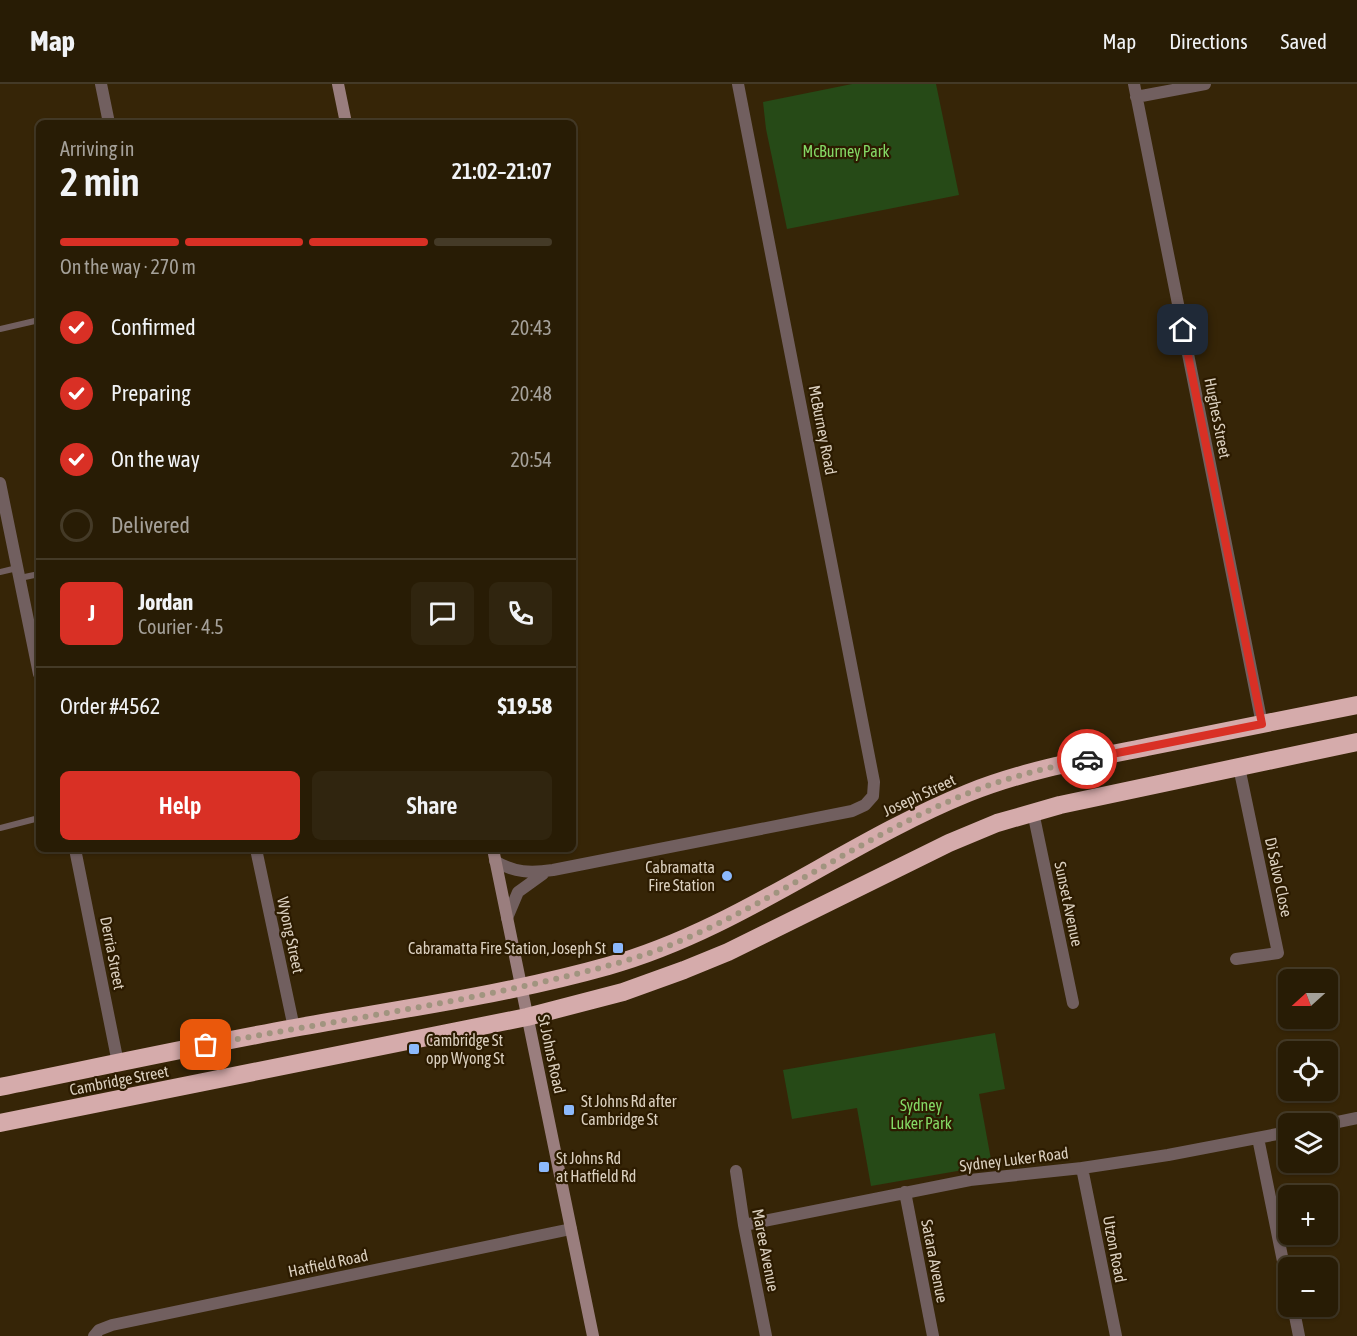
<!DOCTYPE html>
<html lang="en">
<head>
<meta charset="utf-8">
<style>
	:root { --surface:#281c05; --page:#30250f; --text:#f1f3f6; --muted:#a5a19a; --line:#443a27; --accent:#d93025 }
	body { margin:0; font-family:"Asap Condensed",sans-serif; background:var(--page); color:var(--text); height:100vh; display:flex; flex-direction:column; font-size:22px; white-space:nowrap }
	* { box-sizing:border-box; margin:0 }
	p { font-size:20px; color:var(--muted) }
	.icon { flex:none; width:33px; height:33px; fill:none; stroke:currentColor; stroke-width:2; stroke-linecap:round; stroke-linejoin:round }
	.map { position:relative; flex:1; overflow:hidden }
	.drawer { position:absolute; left:36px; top:36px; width:540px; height:732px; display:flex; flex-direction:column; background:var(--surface); border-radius:9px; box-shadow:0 2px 4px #0004,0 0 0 2px var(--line) }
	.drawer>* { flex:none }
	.needle { width:39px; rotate:249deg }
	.tools { position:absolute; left:1278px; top:885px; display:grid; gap:12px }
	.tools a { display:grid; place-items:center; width:60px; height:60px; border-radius:9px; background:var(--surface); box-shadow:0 2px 4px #0004,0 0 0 2px var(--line); font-size:30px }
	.pin { position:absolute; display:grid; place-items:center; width:51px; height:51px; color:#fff; margin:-26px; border-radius:12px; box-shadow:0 3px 9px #0006 }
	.courier { position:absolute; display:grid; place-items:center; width:60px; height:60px; margin:-30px; border:4px solid #d93025; border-radius:50%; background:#fff; color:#222; box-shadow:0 2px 8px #0007 }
	.head em { font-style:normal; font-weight:600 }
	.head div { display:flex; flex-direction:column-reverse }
	.head { display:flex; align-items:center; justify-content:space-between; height:102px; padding:0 24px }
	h1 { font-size:39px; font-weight:600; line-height:45px }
	.bar { display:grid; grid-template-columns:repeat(4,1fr); gap:9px 6px; align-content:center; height:72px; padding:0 24px }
	.bar i { height:8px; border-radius:4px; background:var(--line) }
	.bar .selected { background:var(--accent) }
	.bar p { grid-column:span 4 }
	.line { display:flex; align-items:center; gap:15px; padding:0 24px; border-top:2px solid var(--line) }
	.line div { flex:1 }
	.round { display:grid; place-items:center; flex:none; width:63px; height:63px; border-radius:9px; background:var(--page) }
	ol { padding:0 24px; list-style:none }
	li { display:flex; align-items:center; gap:18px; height:66px }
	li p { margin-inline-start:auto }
	li .icon { padding:6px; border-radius:50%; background:var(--accent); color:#fff; stroke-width:4 }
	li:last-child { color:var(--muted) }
	li i { width:33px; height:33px; border:3px solid var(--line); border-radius:50% }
	.action { display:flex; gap:12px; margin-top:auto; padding:12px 24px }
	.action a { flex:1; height:69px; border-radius:9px; background:var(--accent); color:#fff; font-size:24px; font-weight:600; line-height:69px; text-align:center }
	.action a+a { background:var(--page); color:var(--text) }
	header { display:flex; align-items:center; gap:36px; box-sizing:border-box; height:84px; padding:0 30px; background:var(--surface); border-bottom:2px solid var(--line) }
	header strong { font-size:28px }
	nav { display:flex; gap:33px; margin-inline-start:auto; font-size:21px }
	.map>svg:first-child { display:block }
	.green { fill:#264a17 }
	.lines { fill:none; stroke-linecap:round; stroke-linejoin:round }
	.lane { stroke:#715f5f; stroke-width:6 }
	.street { stroke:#715f5f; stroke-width:12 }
	.secondary { stroke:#9a7e7e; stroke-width:12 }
	.highway { stroke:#d5abab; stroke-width:18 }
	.done { stroke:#a1947f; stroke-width:6; stroke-dasharray:0 10.8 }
	.route { stroke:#d93025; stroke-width:8 }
	.poi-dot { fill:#8cb9fc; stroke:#2c1b00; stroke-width:2 }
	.labels { text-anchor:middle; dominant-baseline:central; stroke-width:4.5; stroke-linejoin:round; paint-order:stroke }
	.park-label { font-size:16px; fill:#84d965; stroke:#2c1b00 }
	.street-label { font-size:16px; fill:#dbd0bf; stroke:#2c1b00 }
	.poi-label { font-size:16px; fill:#dbd0bf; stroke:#2c1b00; text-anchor:start }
</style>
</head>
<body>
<header>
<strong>Map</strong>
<nav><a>Map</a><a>Directions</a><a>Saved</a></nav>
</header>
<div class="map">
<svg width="1357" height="1252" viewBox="0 0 1357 1252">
	<rect width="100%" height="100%" fill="#362507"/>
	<!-- green -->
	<path class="green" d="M852 0H936L959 111 787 145 766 45 763 18Z
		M995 949 1005 1005 979 1010 992 1081 871 1102 857 1024 792 1035 783 986Z"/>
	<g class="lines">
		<!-- lane -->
		<path class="lane" d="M0 245 39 236
			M0 488 17 484
			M20 494 39 490
			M0 744 39 734"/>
		<!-- street -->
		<path class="street" d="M101 0 109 39
			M1134 0 1262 640
			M1136 13 1205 0
			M0 399 39 590
			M1033 728 1073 919
			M75 765 118 979
			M256 765 294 944
			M495 777C514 789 531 789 553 786L852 727 865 721 873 712 874 698 738 0
			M507 834 518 808 543 790
			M1236 875 1278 869 1239 683
			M1328 1040 1357 1034
			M1258 1054 1288 1202
			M1082 1084 1116 1252
			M736 1087 744 1141 766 1252
			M905 1108 933 1252
			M744 1141 970 1096 1082 1084 1168 1071 1288 1048
			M1293 1222 1299 1252
			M94 1252 99 1246 112 1241 571 1145"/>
		<!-- secondary -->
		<path class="secondary" d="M338 0 346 39
			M493 765 593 1252"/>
		<!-- highway -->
		<path class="highway" d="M0 1003C98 983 195 962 294 944 399 925 505 911 608 882 737 846 845 759 968 709 1025 686 1087 675 1147 663 1217 649 1287 635 1357 621
			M0 1039 527 933 623 908 684 886 728 868 949 759 997 739 1060 721 1357 658"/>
	</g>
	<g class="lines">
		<!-- done -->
		<path class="done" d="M206 961C316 940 428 924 538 899 584 888 630 878 673 860 774 818 864 752 966 710 1005 694 1046 684 1087 675"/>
		<!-- route -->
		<path class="route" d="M1087 675 1262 640 1183 246"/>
	</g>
	<!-- markers -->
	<g class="poi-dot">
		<circle cx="727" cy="792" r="6"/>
		<rect x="612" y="858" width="12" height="12" rx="3"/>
		<rect x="408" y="959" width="12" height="12" rx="3"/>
		<rect x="563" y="1020" width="12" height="12" rx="3"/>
		<rect x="538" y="1077" width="12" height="12" rx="3"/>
	</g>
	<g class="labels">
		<!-- park labels -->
		<g class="park-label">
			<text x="846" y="67">McBurney Park</text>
			<text x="921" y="1021">Sydney<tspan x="921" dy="18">Luker Park</tspan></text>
		</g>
		<!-- street labels -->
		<g class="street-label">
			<text transform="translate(1218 334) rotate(79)">Hughes Street</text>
			<text transform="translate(823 346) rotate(79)">McBurney Road</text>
			<text transform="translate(919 711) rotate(-25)">Joseph Street</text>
			<text transform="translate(1279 793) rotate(78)">Di Salvo Close</text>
			<text transform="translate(1069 820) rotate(78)">Sunset Avenue</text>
			<text transform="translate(291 851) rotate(78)">Wyong Street</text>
			<text transform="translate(113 869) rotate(79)">Derria Street</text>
			<text transform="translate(552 970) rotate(78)">St Johns Road</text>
			<text transform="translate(119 996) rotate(-11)">Cambridge Street</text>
			<text transform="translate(1014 1075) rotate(-7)">Sydney Luker Road</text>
			<text transform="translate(1115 1165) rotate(79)">Utzon Road</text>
			<text transform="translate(766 1166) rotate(79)">Maree Avenue</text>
			<text transform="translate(935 1177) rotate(79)">Satara Avenue</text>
			<text transform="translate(328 1179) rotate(-12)">Hatfield Road</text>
		</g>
		<!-- poi labels -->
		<g class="poi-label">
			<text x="715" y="783" text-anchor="end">Cabramatta<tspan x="715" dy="18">Fire Station</tspan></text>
			<text x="606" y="864" text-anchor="end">Cabramatta Fire Station, Joseph St</text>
			<text x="426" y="956">Cambridge St<tspan x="426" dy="18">opp Wyong St</tspan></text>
			<text x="581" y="1017">St Johns Rd after<tspan x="581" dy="18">Cambridge St</tspan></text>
			<text x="556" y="1074">St Johns Rd<tspan x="556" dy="18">at Hatfield Rd</tspan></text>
		</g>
	</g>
</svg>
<div class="tools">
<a><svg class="needle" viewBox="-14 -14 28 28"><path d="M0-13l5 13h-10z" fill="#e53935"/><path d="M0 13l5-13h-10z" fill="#a5a19a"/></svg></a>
<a><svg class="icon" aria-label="locate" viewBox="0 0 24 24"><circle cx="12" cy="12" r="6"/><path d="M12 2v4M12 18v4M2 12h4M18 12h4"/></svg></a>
<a><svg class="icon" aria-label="layers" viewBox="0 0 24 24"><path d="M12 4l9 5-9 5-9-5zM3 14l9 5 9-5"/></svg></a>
<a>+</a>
<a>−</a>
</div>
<div class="pin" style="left:206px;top:961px;background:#ea580c"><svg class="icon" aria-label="bag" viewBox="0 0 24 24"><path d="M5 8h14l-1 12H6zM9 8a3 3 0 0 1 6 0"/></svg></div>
<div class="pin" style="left:1183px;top:246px;background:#1f2937"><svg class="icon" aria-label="home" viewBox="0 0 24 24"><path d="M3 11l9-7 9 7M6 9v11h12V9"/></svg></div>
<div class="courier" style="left:1087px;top:675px"><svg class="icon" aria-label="car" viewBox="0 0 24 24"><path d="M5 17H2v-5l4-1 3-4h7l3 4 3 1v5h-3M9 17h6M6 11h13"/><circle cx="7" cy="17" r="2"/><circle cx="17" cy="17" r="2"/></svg></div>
<section class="drawer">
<div class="head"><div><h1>2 min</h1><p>Arriving in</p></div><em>21:02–21:07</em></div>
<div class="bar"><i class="selected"></i><i class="selected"></i><i class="selected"></i><i></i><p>On the way · 270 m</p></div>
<ol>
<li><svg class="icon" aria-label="check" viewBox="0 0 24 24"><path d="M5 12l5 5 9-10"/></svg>Confirmed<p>20:43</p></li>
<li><svg class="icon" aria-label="check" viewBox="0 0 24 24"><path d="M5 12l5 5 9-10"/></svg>Preparing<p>20:48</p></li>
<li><svg class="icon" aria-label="check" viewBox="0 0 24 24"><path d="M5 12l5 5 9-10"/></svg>On the way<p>20:54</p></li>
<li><i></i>Delivered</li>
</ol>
<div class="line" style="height:108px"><b class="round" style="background:var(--accent);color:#fff">J</b><div><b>Jordan</b><p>Courier · 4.5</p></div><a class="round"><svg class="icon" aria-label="chat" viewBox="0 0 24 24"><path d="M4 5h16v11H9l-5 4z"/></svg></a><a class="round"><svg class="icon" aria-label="phone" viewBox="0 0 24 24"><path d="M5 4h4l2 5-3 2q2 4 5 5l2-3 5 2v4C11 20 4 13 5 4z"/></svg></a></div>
<div class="line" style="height:78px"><div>Order #4562</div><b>$19.58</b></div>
<div class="action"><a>Help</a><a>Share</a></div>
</section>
</div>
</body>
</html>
